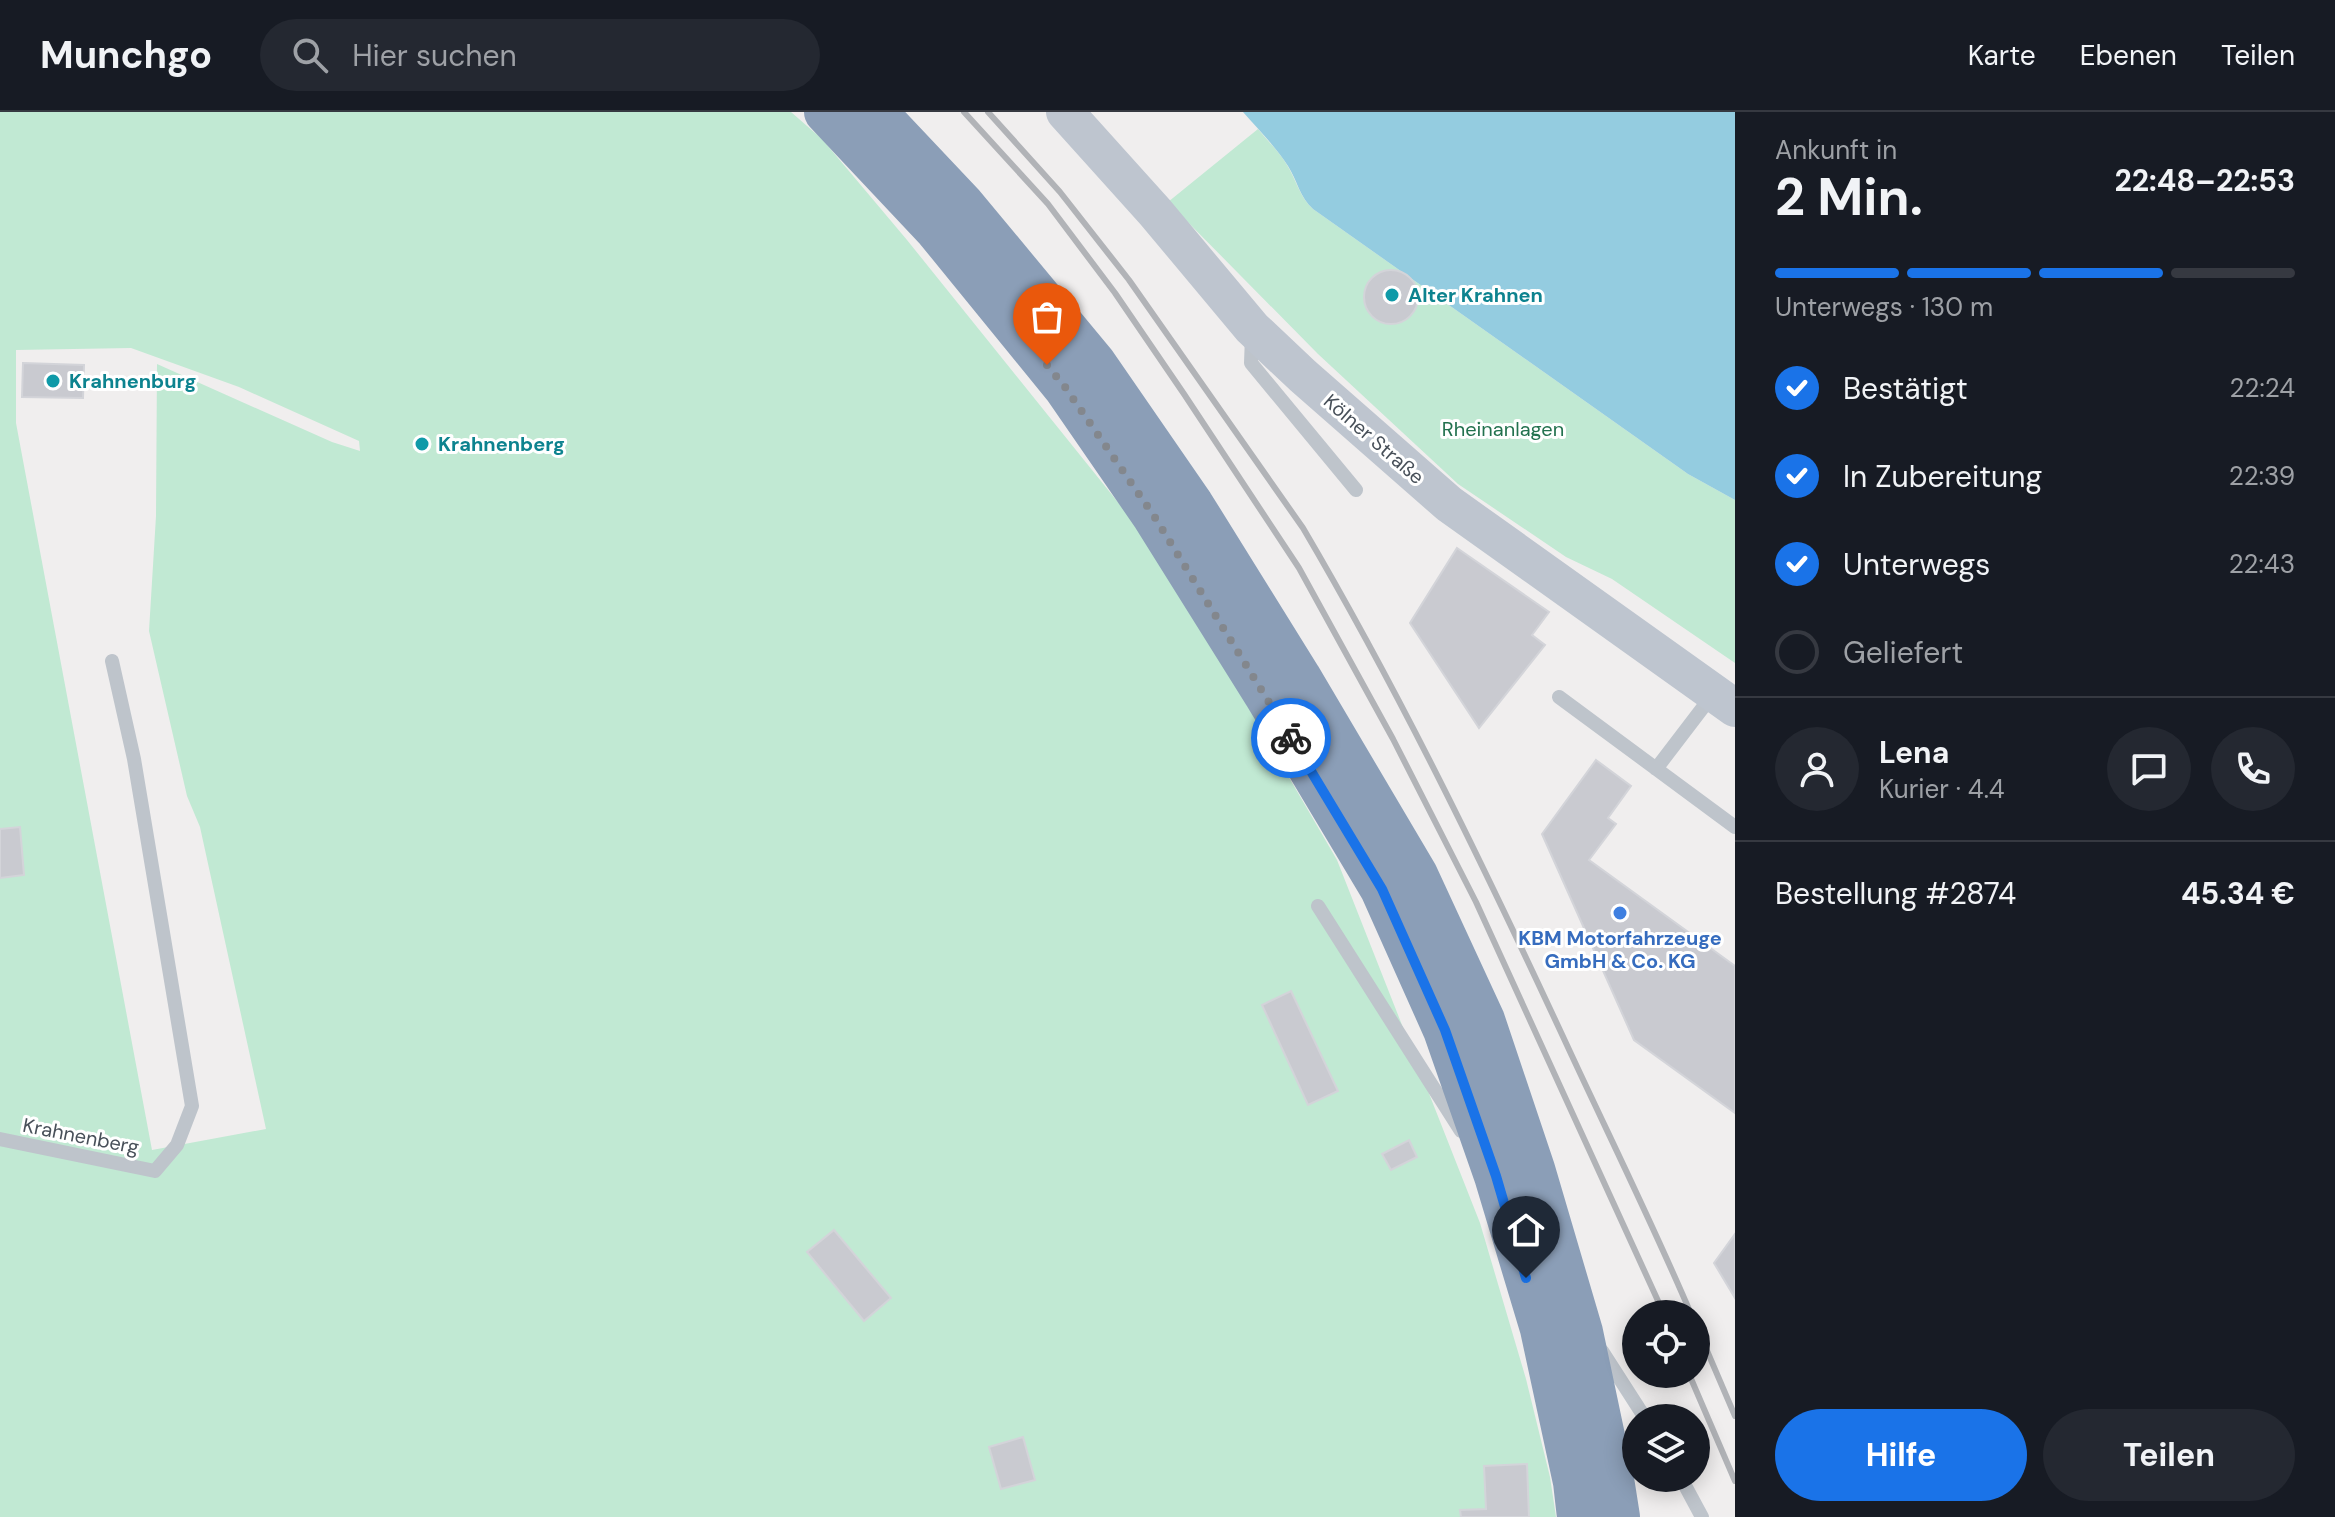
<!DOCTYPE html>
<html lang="de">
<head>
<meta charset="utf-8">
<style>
	:root { --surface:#171b24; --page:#242831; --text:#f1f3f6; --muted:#9ea1a6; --line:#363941; --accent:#1a73e8 }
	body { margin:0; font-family:"DM Sans",sans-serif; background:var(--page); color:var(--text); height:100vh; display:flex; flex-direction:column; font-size:30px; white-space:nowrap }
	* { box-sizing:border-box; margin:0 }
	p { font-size:26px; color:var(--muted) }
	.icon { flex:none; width:44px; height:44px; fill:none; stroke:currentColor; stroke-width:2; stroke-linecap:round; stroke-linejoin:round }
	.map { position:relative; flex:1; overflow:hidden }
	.side { display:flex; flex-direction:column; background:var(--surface); width:600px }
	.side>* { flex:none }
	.tools { position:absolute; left:1622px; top:1188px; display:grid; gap:16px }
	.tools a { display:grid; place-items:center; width:88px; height:88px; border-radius:50%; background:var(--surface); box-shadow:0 4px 20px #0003; font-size:40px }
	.pin { position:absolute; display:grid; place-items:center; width:68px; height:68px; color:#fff; margin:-82px -34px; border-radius:50% 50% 50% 0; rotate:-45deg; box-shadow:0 0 8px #0007 }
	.pin .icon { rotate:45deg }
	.courier { position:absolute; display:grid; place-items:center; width:80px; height:80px; margin:-40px; border:6px solid #1a73e8; border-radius:50%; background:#fff; color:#222; box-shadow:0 2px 10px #0007 }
	.head em { font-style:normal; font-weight:700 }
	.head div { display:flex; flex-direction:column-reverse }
	.head { display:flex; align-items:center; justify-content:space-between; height:136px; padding:0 40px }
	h1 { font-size:52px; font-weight:700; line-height:60px }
	.bar { display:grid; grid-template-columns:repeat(4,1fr); gap:12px 8px; align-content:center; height:96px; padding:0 40px }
	.bar i { height:10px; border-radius:6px; background:var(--line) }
	.bar .selected { background:var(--accent) }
	.bar p { grid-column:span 4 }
	.line { display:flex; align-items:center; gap:20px; padding:0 40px; border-top:2px solid var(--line) }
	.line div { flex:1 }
	.round { display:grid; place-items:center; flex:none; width:84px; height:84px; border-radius:42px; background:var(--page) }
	ol { padding:0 40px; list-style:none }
	li { display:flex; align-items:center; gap:24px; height:88px }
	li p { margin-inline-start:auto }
	li .icon { padding:8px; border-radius:50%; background:var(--accent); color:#fff; stroke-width:4 }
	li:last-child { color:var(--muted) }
	li i { width:44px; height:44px; border:4px solid var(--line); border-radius:50% }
	.primary-button { display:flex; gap:16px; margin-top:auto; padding:16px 40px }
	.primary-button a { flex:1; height:92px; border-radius:48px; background:var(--accent); color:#fff; font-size:32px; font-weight:700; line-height:92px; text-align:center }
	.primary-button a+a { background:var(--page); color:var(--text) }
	header { display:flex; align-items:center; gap:48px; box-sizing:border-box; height:112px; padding:0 40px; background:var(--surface); border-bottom:2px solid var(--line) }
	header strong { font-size:38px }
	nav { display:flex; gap:44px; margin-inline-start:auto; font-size:28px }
	.search { width:560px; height:72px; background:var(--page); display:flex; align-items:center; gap:20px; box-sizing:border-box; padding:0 28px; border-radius:44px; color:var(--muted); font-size:30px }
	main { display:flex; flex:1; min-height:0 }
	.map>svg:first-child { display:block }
	.green { fill:#c1e9d3; fill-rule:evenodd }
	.water { fill:#94cce0 }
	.building { fill:#c9cad0; stroke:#d3d4d9; stroke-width:2 }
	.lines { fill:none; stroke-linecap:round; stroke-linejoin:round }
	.lane { stroke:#bec4cb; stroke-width:14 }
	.secondary { stroke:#bec5cf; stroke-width:38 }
	.highway { stroke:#8b9eb7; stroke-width:44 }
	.rail { stroke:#b1b3b7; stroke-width:6 }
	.done { stroke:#83878d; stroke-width:8; stroke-dasharray:0 14.4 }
	.route { stroke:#1a73e8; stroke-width:10 }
	.culture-dot { fill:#0f9aa8; stroke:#fff; stroke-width:3 }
	.shop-dot { fill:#3f7fe0; stroke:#fff; stroke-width:3 }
	.labels { text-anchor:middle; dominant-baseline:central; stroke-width:6; stroke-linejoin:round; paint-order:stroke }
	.culture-label { font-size:20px; font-weight:bold; fill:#0d838f; stroke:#fff; text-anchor:start }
	.park-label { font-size:20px; fill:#22714e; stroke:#fff }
	.street-label { font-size:20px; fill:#485059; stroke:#fff }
	.shop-label { font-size:20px; font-weight:bold; fill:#366cbe; stroke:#fff }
</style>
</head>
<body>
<header>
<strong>Munchgo</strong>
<div class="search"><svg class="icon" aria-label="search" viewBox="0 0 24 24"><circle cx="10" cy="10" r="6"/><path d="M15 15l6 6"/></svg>Hier suchen</div>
<nav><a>Karte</a><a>Ebenen</a><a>Teilen</a></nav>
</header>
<main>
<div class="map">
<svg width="1735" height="1405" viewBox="0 0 1735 1405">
	<rect width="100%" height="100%" fill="#f0eeee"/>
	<!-- green -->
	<path class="green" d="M0 0H791L822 27 907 128 1158 440 1337 748 1480 1111 1526 1267 1550 1365 1556 1405H0ZM131 236 239 275 359 329 360 339 332 330 157 252 156 404 149 519 187 684 200 715 266 1017 152 1038 16 311V238Z
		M1258 17C1268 29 1279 40 1287 53 1296 67 1300 86 1313 97L1688 362 1735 388V551L1612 467 1566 445 1458 372 1318 242 1168 90Z"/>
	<!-- water -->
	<path class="water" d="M1243 0H1735V388L1688 362 1313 97C1300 86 1297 68 1288 54 1275 34 1258 17 1243 0Z"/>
	<!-- building -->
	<path class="building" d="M1364 185a27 27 0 1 1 54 0a27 27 0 1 1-54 0Z
		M23 251 84 253 83 286 22 285Z
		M1457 436 1549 500 1532 523 1545 533 1479 616 1410 511Z
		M1596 648 1631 674 1608 706 1616 712 1589 748 1735 854V1001L1634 928 1542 722Z
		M20 715 24 763 0 766V717Z
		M1291 879 1338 979 1308 993 1262 893Z
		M1409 1028 1417 1045 1391 1058 1382 1042Z
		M834 1118 891 1186 864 1209 807 1140Z
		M1735 1122V1186L1714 1151Z
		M1023 1325 1035 1368 1001 1377 989 1335Z
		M1527 1352 1529 1405H1461L1460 1398 1486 1397 1484 1354Z"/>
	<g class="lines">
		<!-- lane -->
		<path class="lane" d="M1252 224 1251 251 1356 378
			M1559 585 1735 715
			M1656 657 1714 581
			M1318 794 1461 1019
			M0 1027 155 1059 177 1033 192 994 134 647 112 549
			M1602 1239 1645 1306
			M1681 1366 1702 1405"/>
		<!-- secondary -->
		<path class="secondary" d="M1065 0 1155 100 1252 216 1303 264 1449 392 1735 596"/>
		<!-- highway -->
		<path class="highway" d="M826 0 937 118 1065 275 1154 404 1266 583 1382 777 1445 918 1496 1064 1542 1217 1575 1370 1579 1405
			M875 0 962 92 1094 251 1192 393 1299 565 1416 763 1483 908 1533 1057 1581 1220 1612 1367 1618 1405"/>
		<!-- rail -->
		<path class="rail" d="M964 0 1048 92 1115 181 1184 282 1299 456 1393 627 1476 790 1664 1202
			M988 0 1060 80 1129 168 1303 416C1403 586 1489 765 1572 944 1612 1030 1654 1115 1691 1202
			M1696 1213 1735 1304
			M1689 1262 1735 1369"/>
	</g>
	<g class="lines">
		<!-- done -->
		<path class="done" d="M1047 253 1065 275 1154 404 1291 626"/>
		<!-- route -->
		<path class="route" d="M1291 626 1382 777 1445 918 1496 1064 1526 1166"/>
	</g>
	<!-- markers -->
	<g class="culture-dot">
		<circle cx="1392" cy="183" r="8"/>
		<circle cx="53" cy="269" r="8"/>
		<circle cx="422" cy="332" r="8"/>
	</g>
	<circle class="shop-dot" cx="1620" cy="801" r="8"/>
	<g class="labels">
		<!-- culture labels -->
		<g class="culture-label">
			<text x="1408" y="183">Alter Krahnen</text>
			<text x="69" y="269">Krahnenburg</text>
			<text x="438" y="332">Krahnenberg</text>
		</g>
		<!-- park labels -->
		<g class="park-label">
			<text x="1503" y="317">Rheinanlagen</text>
		</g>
		<!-- street labels -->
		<g class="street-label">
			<text transform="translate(1374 327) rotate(41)">Kölner Straße</text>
			<text transform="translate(81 1024) rotate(11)">Krahnenberg</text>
		</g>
		<!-- shop labels -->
		<g class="shop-label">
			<text x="1620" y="826">KBM Motorfahrzeuge<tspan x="1620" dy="23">GmbH &amp; Co. KG</tspan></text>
		</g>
	</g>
</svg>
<div class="tools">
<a><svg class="icon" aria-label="locate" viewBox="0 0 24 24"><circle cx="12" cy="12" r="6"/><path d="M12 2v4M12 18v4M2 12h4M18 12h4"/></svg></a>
<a><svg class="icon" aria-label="layers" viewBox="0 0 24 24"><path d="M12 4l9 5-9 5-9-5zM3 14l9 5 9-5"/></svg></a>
</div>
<div class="pin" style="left:1047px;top:253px;background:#ea580c"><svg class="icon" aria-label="bag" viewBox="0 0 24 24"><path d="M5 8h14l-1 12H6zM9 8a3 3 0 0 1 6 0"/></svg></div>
<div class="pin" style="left:1526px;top:1166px;background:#1f2937"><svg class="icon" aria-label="home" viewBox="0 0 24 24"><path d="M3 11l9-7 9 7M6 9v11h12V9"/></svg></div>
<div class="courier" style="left:1291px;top:626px"><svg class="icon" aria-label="bike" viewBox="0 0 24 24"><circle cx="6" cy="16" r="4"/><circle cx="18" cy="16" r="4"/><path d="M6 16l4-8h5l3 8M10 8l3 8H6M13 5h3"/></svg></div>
</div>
<section class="side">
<div class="head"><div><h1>2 Min.</h1><p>Ankunft in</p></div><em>22:48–22:53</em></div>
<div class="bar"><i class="selected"></i><i class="selected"></i><i class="selected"></i><i></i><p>Unterwegs · 130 m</p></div>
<ol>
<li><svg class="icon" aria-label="check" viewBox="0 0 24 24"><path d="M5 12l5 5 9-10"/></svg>Bestätigt<p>22:24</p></li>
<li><svg class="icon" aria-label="check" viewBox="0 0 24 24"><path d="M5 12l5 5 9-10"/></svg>In Zubereitung<p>22:39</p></li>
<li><svg class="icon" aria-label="check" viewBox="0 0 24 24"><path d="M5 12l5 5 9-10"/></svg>Unterwegs<p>22:43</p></li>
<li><i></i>Geliefert</li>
</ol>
<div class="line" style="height:144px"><a class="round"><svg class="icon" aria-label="person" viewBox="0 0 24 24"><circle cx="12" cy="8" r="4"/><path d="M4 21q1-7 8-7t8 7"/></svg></a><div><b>Lena</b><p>Kurier · 4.4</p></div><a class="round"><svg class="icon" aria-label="chat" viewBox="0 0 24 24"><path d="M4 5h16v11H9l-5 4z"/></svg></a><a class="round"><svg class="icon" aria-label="phone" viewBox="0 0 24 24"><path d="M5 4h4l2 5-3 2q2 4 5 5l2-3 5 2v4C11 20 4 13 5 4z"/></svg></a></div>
<div class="line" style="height:104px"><div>Bestellung #2874</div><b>45.34 €</b></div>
<div class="primary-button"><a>Hilfe</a><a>Teilen</a></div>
</section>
</main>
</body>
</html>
